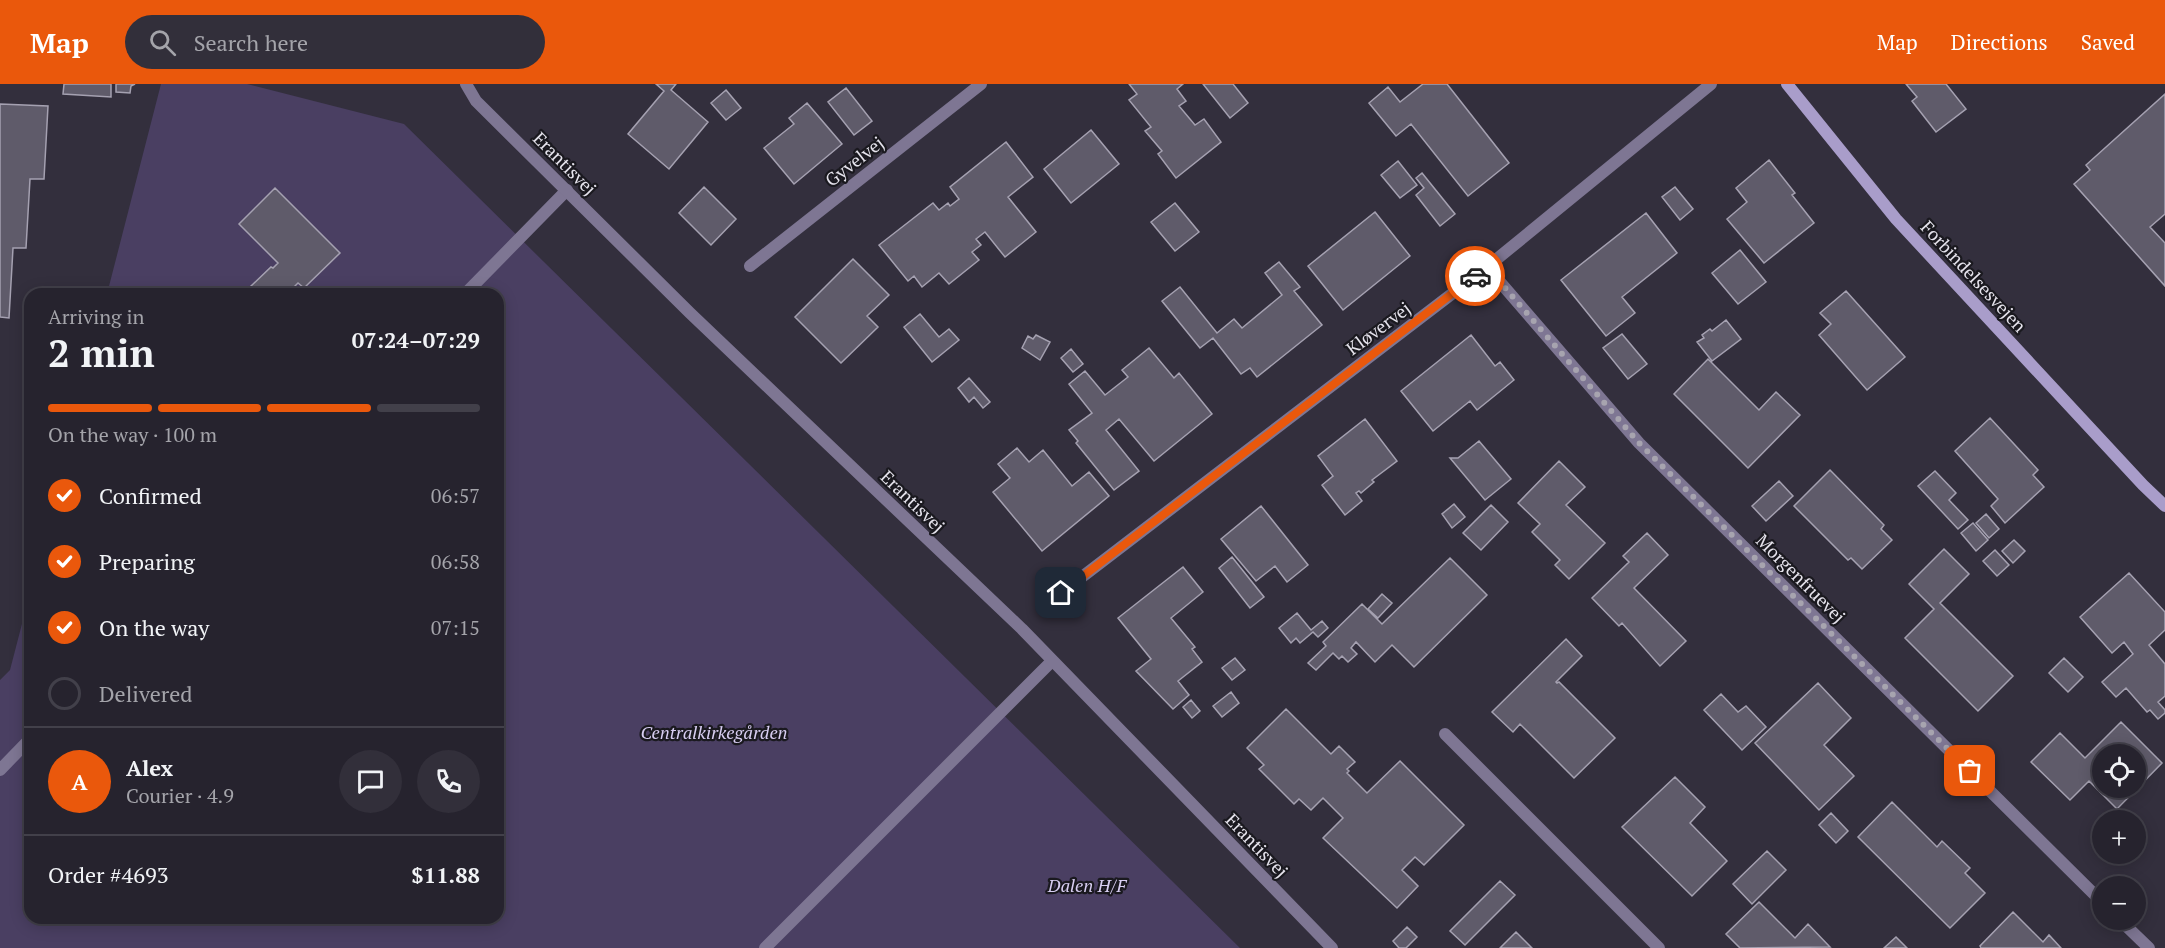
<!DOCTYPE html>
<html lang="en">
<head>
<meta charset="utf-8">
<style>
	:root { --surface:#26232e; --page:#322f3a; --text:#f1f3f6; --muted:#a4a4aa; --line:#42404a; --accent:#ea580c }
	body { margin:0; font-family:"PT Serif",serif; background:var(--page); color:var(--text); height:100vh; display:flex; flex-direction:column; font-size:22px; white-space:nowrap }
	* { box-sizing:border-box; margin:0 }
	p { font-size:20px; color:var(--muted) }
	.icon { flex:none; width:33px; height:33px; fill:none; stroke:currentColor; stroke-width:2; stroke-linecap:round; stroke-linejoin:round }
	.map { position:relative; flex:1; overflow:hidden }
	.details { position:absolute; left:24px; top:204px; width:480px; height:636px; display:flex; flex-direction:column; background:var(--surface); border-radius:18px; box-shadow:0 3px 15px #0003,0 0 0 2px var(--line) }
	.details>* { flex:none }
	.buttons { position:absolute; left:2092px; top:660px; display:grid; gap:12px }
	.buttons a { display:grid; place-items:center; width:54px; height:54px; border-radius:50%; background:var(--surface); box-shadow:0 3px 15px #0003,0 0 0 2px var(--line); font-size:30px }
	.pin { position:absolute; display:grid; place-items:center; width:51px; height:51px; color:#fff; margin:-26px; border-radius:12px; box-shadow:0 3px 9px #0006 }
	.courier { position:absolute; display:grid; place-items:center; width:60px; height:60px; margin:-30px; border:4px solid #ea580c; border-radius:50%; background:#fff; color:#222; box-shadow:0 2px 8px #0007 }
	.overview em { font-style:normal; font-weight:800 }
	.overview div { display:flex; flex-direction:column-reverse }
	.overview { display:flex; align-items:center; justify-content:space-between; height:102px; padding:0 24px }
	h1 { font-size:39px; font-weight:800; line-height:45px }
	.bar { display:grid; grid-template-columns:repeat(4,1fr); gap:9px 6px; align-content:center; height:72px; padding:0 24px }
	.bar i { height:8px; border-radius:4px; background:var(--line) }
	.bar .active { background:var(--accent) }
	.bar p { grid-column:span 4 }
	.line { display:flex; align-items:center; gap:15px; padding:0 24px; border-top:2px solid var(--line) }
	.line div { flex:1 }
	.round { display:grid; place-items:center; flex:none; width:63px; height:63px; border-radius:32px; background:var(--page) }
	ol { padding:0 24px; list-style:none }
	li { display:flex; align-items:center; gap:18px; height:66px }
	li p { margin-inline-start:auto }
	li .icon { padding:6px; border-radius:50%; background:var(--accent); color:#fff; stroke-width:4 }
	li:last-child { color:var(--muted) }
	li i { width:33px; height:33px; border:3px solid var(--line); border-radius:50% }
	header { display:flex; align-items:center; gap:36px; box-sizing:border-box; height:84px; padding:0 30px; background:var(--accent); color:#fff }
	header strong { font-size:28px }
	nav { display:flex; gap:33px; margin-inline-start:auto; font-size:21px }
	.search { width:420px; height:54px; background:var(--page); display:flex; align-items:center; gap:15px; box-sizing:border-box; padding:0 21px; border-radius:33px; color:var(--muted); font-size:22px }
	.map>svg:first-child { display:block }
	.green { fill:#4a3f62 }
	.building { fill:#5f5b6a; stroke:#a5a1b1; stroke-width:1.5; fill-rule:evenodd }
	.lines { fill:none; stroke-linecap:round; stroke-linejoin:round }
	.lane { stroke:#7e7693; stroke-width:12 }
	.street { stroke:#7e7693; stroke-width:12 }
	.secondary { stroke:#a99dca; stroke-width:12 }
	.done { stroke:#a7a4af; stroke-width:6; stroke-dasharray:0 10.8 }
	.route { stroke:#ea580c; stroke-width:8 }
	.labels { text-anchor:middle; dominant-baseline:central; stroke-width:4.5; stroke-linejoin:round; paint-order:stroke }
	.street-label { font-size:18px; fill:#e5e3ec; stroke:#1a191f }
	.park-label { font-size:18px; font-style:italic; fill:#d8cef2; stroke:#1a191f }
</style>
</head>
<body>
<header>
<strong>Map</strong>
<div class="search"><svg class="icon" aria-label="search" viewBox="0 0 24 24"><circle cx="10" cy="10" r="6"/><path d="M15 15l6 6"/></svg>Search here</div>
<nav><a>Map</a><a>Directions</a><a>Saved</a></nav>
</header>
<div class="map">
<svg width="2165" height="864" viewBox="0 0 2165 864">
	<rect width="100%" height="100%" fill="#332f3d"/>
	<!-- green -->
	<path class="green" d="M161 0H247L404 40 1240 864H0V596L10 586 30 509V834H498V210H107Z"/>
	<!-- building -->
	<path class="building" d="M64 0H111V13L63 10Z
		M116 0H135L131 2 130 9 116 8Z
		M656 0H676L671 6 708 38 669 85 628 50 664 7Z
		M1129 0H1183L1177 5 1186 17 1179 22 1195 41 1204 35 1221 58 1176 94 1158 70 1162 67 1145 47 1151 43 1129 16 1137 10Z
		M1203 0H1233L1248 19 1230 34Z
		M1423 0H1447L1509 79 1468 112 1411 40 1396 52 1369 19 1388 3 1400 18Z
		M1906 0H1946L1966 25 1936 48 1912 17 1917 13Z
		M846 4 872 37 854 51 828 18Z
		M726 6 741 24 726 36 711 19Z
		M2165 10V130L2150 143 2165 159V202L2074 100 2090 86 2086 81Z
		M807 19 842 60 794 100 764 64 794 40 789 34Z
		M0 20 48 22 44 95H30L26 164H13L9 234 0 233Z
		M1091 46 1119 80 1071 119 1044 85Z
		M1006 58 1033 93 1008 113 1036 148 1005 173 985 148 976 155 981 161 972 168 979 176 949 200 939 189 922 203 914 192 908 197 879 161 933 119 939 126 948 119 950 122 959 115 950 103Z
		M1769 76 1795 109 1792 111 1814 139 1764 179 1727 135 1747 118 1736 104Z
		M1398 77 1417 101 1400 114 1381 91Z
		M1422 89 1455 130 1440 142 1416 111 1424 104 1416 94Z
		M704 103 736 135 711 161 679 129Z
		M1675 103 1693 125 1680 136 1662 113Z
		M275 104 340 169 304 204 298 199 292 205 294 206 291 210H258L250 203 271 183 273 184 278 179 239 140Z
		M1175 119 1199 148 1175 167 1151 138Z
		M1375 128 1410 172 1343 226 1308 182Z
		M1646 129 1677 169 1622 213 1635 229 1606 252 1561 196Z
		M1740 166 1766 198 1738 220 1712 189Z
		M853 175 889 211 867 232 878 243 841 279 795 233Z
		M1279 178 1300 203 1294 207 1322 241 1257 293 1250 284 1241 290 1213 254 1200 264 1162 217 1180 203 1217 249 1234 235 1242 244 1282 211 1265 189Z
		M90 203H111V210H90Z
		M1846 207 1905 273 1867 306 1819 251 1831 240 1820 229Z
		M920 230 939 253 949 245 959 256 932 278 904 243Z
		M1726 236 1741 255 1712 277 1697 258 1704 254 1702 251 1710 245 1712 247Z
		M1622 250 1647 280 1628 295 1603 264Z
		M1036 251 1050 258 1040 276 1022 264 1028 252 1033 255Z
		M1471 251 1495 282 1500 278 1514 296 1477 326 1470 317 1433 347 1401 307Z
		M1149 264 1174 294 1179 289 1212 330 1154 377 1119 335 1106 346 1139 387 1114 406 1076 359 1078 357 1069 346 1092 329 1069 300 1085 287 1105 311 1128 293 1122 286Z
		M1071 265 1083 280 1073 288 1061 274Z
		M1708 275 1759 326 1776 308 1800 331 1748 384 1674 310Z
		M969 294 990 318 983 324 974 313 969 318 958 304Z
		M1990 334 2038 386 2033 391 2044 403 2005 439 1991 422 1998 415 1955 367Z
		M1365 335 1397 377 1372 396 1374 398 1361 409 1359 407 1356 409 1362 417 1345 431 1322 401 1333 392 1318 372Z
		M1479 357 1511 395 1485 416 1450 374H1458Z
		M1017 364 1029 378 1043 366 1072 402 1089 388 1109 412 1042 467 993 408 1010 394 998 380Z
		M1559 377 1585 403 1566 421 1605 459 1569 495 1555 481 1560 476 1532 448 1540 440 1518 419Z
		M1830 386 1884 441 1881 445 1892 456 1862 485 1851 474 1848 476 1794 422Z
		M1935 387 1956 409 1949 416 1968 436 1958 445 1918 402Z
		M1779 397 1793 412 1766 437 1752 422Z
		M1454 420 1465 433 1452 444 1442 430Z
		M1491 421 1508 438 1481 466 1463 449Z
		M1261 422 1308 481 1287 498 1275 482 1256 497 1221 455Z
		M1986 430 1999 445 1989 454 1976 439Z
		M1973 439 1988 456 1976 467 1961 449Z
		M1647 449 1668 471 1634 504 1686 557 1660 582 1622 539 1619 542 1592 514 1629 478 1623 472Z
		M2014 456 2025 467 2013 479 2002 467Z
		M1944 465 1969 490 1940 519 2013 592 1978 627 1905 554 1934 525 1909 500Z
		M1995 466 2009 481 1997 492 1983 477Z
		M1232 473 1264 513 1250 524 1219 484Z
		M1450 474 1487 511 1414 583 1392 561 1375 578 1356 558 1351 564 1357 570 1348 578 1342 572 1339 575 1333 569 1316 586 1308 579 1326 562 1323 558 1362 520 1382 540Z
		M1183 483 1203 508 1171 534 1195 563 1192 565 1202 578 1178 597 1189 611 1173 625 1136 587 1151 575 1118 534Z
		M2129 489 2165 528V546L2149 561 2165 580V612L2158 618 2165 626V629L2158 635 2150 626 2147 628 2126 604 2116 613 2102 598 2133 570 2124 558 2112 569 2080 533Z
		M1382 510 1392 519 1378 534 1368 525Z
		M1297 529 1311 546 1322 537 1328 544 1318 553 1313 548 1300 559 1296 554 1291 559 1279 544Z
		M1566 555 1582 572 1556 598 1557 599 1559 598 1615 654 1574 694 1520 640 1513 648 1492 628Z
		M1235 574 1245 586 1232 596 1222 584Z
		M2064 574 2083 593 2068 608 2049 589Z
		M1818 599 1851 634 1824 661 1854 692 1819 726 1755 659Z
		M1231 608 1239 619 1222 633 1213 622Z
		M1721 610 1738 628 1746 622 1766 643 1742 666 1704 626Z
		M1191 616 1200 627 1192 634 1183 623Z
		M1286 625 1331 670 1339 662 1355 678 1347 685 1349 687 1347 689 1367 709 1400 677 1464 741 1424 781 1415 773 1402 786 1418 802 1397 824 1323 754 1343 734 1323 714 1311 726 1299 715 1294 720 1259 685 1264 681 1247 664Z
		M2121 638 2162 679 2117 725 2089 697 2070 716 2031 678 2060 649 2085 674ZM2103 670H2136V704H2103Z
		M1675 693 1705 723 1690 739 1727 777 1692 812 1622 743Z
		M1892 718 1937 763 1942 757 1970 784 1965 789 1985 809 1950 844 1858 753Z
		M1831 729 1848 747 1836 759 1819 741Z
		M1767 767 1786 786 1752 820 1733 800Z
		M1500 797 1515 811 1465 861 1450 847Z
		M1759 818 1795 854 1808 840 1830 863 1740 864 1726 850Z
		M2013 828 2043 858 2049 851 2061 864H1981L1980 862Z
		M1407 843 1417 853 1406 864H1399L1393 857Z
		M1516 848 1532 864H1500Z
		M1896 853 1907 864H1884Z"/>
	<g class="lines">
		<!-- lane -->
		<path class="lane" d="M465 210 567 106
			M0 686 30 655
			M765 864 1051 578"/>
		<!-- street -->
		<path class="street" d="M466 0 476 17 690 229 1022 545 1332 864
			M750 182 981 0
			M1487 183 1639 359 2103 819
			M1061 509 1487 183 1711 0
			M1445 650 1659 864
			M2120 836 2149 864"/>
		<!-- secondary -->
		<path class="secondary" d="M1787 0 1896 135 2143 401 2165 422"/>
	</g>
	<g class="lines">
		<!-- done -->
		<path class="done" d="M1475 192 1487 183 1639 359 1970 687"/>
		<!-- route -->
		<path class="route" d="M1061 509 1475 192"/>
	</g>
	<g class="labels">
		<!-- street labels -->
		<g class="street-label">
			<text transform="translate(854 77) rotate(-38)">Gyvelvej</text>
			<text transform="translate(565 79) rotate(45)">Erantisvej</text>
			<text transform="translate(1974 192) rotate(47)">Forbindelsesvejen</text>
			<text transform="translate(1378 244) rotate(-37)">Kløvervej</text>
			<text transform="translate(913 417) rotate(44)">Erantisvej</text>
			<text transform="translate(1801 494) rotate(45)">Morgenfruevej</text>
			<text transform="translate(1257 761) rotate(46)">Erantisvej</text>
		</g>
		<!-- park labels -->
		<g class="park-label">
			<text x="714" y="648">Centralkirkegården</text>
			<text x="1087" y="801">Dalen H/F</text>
		</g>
	</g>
</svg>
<div class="buttons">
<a><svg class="icon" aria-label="locate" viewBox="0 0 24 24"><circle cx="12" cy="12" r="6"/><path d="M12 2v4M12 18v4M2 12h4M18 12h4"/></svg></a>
<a>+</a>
<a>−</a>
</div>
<div class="pin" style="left:1970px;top:687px;background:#ea580c"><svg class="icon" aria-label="bag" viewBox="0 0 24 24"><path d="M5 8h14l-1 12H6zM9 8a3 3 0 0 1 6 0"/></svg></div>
<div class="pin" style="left:1061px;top:509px;background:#1f2937"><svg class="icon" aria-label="home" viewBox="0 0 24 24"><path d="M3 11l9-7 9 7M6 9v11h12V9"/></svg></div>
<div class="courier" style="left:1475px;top:192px"><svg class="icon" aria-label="car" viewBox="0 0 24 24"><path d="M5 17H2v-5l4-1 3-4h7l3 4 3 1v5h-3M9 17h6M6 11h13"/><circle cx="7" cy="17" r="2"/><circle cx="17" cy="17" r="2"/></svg></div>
<section class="details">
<div class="overview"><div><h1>2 min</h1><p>Arriving in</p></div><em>07:24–07:29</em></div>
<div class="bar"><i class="active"></i><i class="active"></i><i class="active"></i><i></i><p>On the way · 100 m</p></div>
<ol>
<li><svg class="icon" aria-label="check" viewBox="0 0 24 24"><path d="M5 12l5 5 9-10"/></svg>Confirmed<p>06:57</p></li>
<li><svg class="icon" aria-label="check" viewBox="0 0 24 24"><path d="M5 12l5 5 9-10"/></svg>Preparing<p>06:58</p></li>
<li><svg class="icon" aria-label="check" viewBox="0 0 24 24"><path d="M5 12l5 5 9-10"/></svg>On the way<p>07:15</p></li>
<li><i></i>Delivered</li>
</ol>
<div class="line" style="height:108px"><b class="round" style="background:var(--accent);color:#fff">A</b><div><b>Alex</b><p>Courier · 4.9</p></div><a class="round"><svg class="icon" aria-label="chat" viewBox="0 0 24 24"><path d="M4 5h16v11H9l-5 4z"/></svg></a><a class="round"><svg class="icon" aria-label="phone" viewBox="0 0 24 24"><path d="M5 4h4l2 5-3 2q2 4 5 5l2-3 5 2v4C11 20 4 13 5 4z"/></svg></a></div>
<div class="line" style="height:78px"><div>Order #4693</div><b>$11.88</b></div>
</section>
</div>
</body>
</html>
